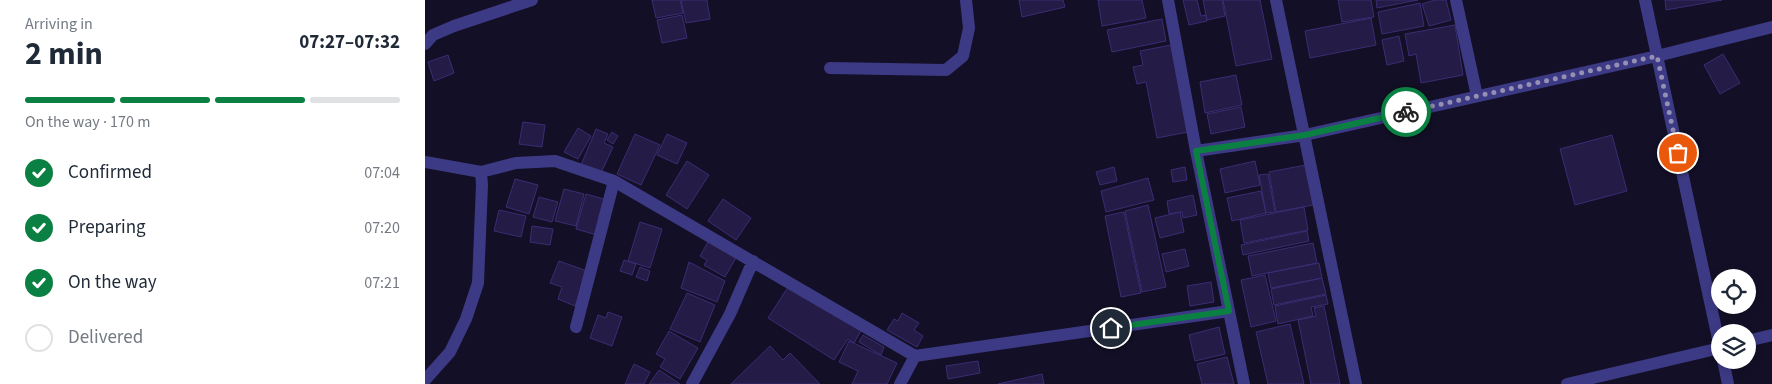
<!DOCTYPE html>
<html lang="en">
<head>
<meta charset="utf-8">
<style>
	:root { --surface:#fff; --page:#f6f6f7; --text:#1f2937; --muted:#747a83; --line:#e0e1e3; --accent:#0b8043 }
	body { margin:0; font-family:"Source Sans 3",sans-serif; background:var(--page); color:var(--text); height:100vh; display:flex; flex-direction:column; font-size:19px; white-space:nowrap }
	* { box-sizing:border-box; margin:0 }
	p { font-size:16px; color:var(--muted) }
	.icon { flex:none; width:28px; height:28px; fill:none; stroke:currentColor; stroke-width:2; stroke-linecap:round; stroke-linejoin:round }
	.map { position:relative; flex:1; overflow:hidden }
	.details { display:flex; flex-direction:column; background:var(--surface); width:425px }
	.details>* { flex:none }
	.controls { position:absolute; left:1286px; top:269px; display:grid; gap:10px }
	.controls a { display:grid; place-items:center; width:45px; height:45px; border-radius:50%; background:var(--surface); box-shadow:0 2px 8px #0003; font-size:25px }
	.pin { position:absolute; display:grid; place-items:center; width:42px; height:42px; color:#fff; margin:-21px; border:2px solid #fff; border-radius:50%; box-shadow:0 1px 5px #0007 }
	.courier { position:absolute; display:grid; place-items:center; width:50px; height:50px; margin:-25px; border:4px solid #0b8043; border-radius:50%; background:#fff; color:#222; box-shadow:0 1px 6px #0007 }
	.summary em { font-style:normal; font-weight:700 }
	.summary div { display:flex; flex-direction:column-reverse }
	.summary { display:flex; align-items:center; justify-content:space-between; height:85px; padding:0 25px }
	h1 { font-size:32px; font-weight:700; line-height:38px }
	.bar { display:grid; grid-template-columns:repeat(4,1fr); gap:8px 5px; align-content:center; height:60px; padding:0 25px }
	.bar i { height:6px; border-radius:4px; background:var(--line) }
	.bar .active { background:var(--accent) }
	.bar p { grid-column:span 4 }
	ol { padding:0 25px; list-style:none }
	li { display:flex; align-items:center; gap:15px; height:55px }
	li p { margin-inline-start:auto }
	li .icon { padding:5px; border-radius:50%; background:var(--accent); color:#fff; stroke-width:4 }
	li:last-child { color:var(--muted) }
	li i { width:28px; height:28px; border:2px solid var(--line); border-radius:50% }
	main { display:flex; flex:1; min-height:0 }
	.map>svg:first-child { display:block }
	.building { fill:#241b47; stroke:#3b2d73 }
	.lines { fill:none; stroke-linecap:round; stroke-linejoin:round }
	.minor { stroke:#3d3a85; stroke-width:12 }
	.done { stroke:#948fb3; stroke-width:5; stroke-dasharray:0 9 }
	.route { stroke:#0b8043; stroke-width:6 }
</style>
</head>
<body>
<main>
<section class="details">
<div class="summary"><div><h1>2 min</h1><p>Arriving in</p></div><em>07:27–07:32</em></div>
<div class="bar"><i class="active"></i><i class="active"></i><i class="active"></i><i></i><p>On the way · 170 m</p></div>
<ol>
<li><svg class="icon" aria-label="check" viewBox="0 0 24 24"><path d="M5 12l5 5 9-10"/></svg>Confirmed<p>07:04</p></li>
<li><svg class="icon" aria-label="check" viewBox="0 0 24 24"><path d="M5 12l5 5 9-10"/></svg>Preparing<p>07:20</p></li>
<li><svg class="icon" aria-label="check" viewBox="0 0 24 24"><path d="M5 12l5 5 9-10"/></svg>On the way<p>07:21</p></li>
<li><i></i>Delivered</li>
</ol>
</section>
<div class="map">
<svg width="1347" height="384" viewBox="0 0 1347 384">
	<rect width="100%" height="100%" fill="#130f26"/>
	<!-- building -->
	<path class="building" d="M227 0H255L258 13 231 18Z
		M256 0H282L285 19 261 23Z
		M594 0H638L640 7 597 17Z
		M673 0H717L721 18 677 26Z
		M758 0H772L776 16 781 15 782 21 764 25Z
		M778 0H797L800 16 782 20Z
		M798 0H835L847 59 811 66Z
		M913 0H946L949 17 917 22Z
		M951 0H993L952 8Z
		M1010 0H1021L1026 20 1004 26 997 4Z
		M1240 0H1297L1241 10Z
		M995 3 999 26 957 34 953 12Z
		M257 15 262 38 237 43 232 20Z
		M946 18 951 45 885 58 880 31Z
		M737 19 741 41 687 52 682 30Z
		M1030 25 1038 75 996 83 991 54 984 56 980 34Z
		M974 36 979 61 962 65 957 40Z
		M746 45 763 132 732 138 721 82 712 84 708 67 718 65 715 51Z
		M1298 54 1315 83 1295 94 1279 65Z
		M23 55 29 73 9 81 3 62Z
		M811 75 817 105 780 113 775 82Z
		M816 107 820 127 786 134 782 114Z
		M98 122 120 125 117 147 94 144Z
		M153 128 166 136 153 159 139 152Z
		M171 129 183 134 179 143 188 147 176 173 156 165Z
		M187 132 193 136 188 144 182 140Z
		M210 134 235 145 216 185 192 174Z
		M242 134 262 143 252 164 232 155Z
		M1187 135 1202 191 1150 205 1135 149Z
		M262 161 284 175 262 209 241 195Z
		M830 161 835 185 800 193 795 169Z
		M881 165 888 205 851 212 844 172Z
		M689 167 692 181 675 185 671 172Z
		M760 167 762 180 748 182 746 170Z
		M843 174 850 212 841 213 834 175Z
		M723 178 729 200 681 212 676 191Z
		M90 179 113 185 104 214 81 207Z
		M139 189 159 194 151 226 130 221Z
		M836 191 841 213 807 221 802 198Z
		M161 194 182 200 172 235 151 229Z
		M768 195 772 215 758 218 757 212 744 214 742 201Z
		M114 197 133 202 127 222 108 217Z
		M298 199 326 218 311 240 283 221Z
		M723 205 741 287 717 292 700 211Z
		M879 207 883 230 819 243 815 220Z
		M74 210 101 216 96 237 69 231Z
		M699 212 716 293 696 297 680 216Z
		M755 212 759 232 735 238 730 218Z
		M215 222 237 229 225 268 203 261Z
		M107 226 128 229 125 245 105 242Z
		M882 231 884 241 818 255 816 245Z
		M284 240 312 256 300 277 279 265 282 260 275 256Z
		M888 243 892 263 827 276 823 256Z
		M760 249 764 266 741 272 737 254Z
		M199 260 211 264 207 275 195 271Z
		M134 261 162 271 150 306 133 299 137 287 125 283Z
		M264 262 300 281 292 302 256 288Z
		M894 263 897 278 846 288 843 273Z
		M215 267 225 271 222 281 211 277Z
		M840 275 851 321 826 327 816 280Z
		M897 278 901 294 849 305 846 289Z
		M786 282 789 302 765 306 762 286Z
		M365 284 437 329 429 343 423 339 409 360 343 318Z
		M262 293 290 305 275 342 245 329Z
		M901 295 903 304 886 307 888 316 853 324 850 306Z
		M899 306 915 384H886L873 320 891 316 889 308Z
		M183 312 197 317 187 346 165 338 173 315 181 318Z
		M477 313 494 323 489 330 498 336 492 347 462 330 469 319 473 321Z
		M865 324 879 384H843L831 332Z
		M794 327 800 354 770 361 764 335Z
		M244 331 273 348 255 379 235 367 240 359 231 354Z
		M438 335 459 347 456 355 434 342Z
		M424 341 472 363 462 384H427L433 371 414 362Z
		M345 346 358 360 365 353 395 384H306Z
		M802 357 809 384H777L772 364Z
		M553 361 555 373 523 379 521 366Z
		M209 364 225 372 219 384H200Z
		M234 370 255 384H224Z
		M617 374 619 384H573Z"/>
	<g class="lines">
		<!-- minor -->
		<path class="minor" d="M743 0 771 151 819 384
			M851 0 931 384
			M1031 0 1052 96
			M1220 0 1295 348
			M0 44 8 35 29 26 107 0
			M405 68 521 70 538 56 544 28 541 0
			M771 151 880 135 1232 56 1347 27
			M0 162 56 172 57 185 53 283 41 319 25 352 0 380
			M56 172 91 163 130 161 189 181 490 356 804 311
			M151 327 189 181
			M1322 341 1347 335
			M1298 360 1303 384
			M267 384 305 314 328 261
			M475 384 490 356
			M1142 384 1295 348"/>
	</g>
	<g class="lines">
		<!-- done -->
		<path class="done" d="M981 112 1232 56 1253 153"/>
		<!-- route -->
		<path class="route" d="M686 328 804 311 771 151 880 135 981 112"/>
	</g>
</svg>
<div class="controls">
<a><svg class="icon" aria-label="locate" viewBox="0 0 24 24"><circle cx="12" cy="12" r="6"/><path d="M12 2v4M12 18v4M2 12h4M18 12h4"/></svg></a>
<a><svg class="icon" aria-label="layers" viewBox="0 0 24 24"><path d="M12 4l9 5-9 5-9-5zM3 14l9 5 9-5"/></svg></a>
</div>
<div class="pin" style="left:1253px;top:153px;background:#ea580c"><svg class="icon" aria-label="bag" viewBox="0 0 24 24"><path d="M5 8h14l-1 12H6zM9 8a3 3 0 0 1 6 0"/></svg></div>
<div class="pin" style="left:686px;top:328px;background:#1f2937"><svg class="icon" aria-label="home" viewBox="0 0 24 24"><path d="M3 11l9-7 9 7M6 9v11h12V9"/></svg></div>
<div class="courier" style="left:981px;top:112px"><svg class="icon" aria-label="bike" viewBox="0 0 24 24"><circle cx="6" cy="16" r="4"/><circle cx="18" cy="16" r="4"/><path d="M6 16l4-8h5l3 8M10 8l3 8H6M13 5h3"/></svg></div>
</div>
</main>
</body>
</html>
